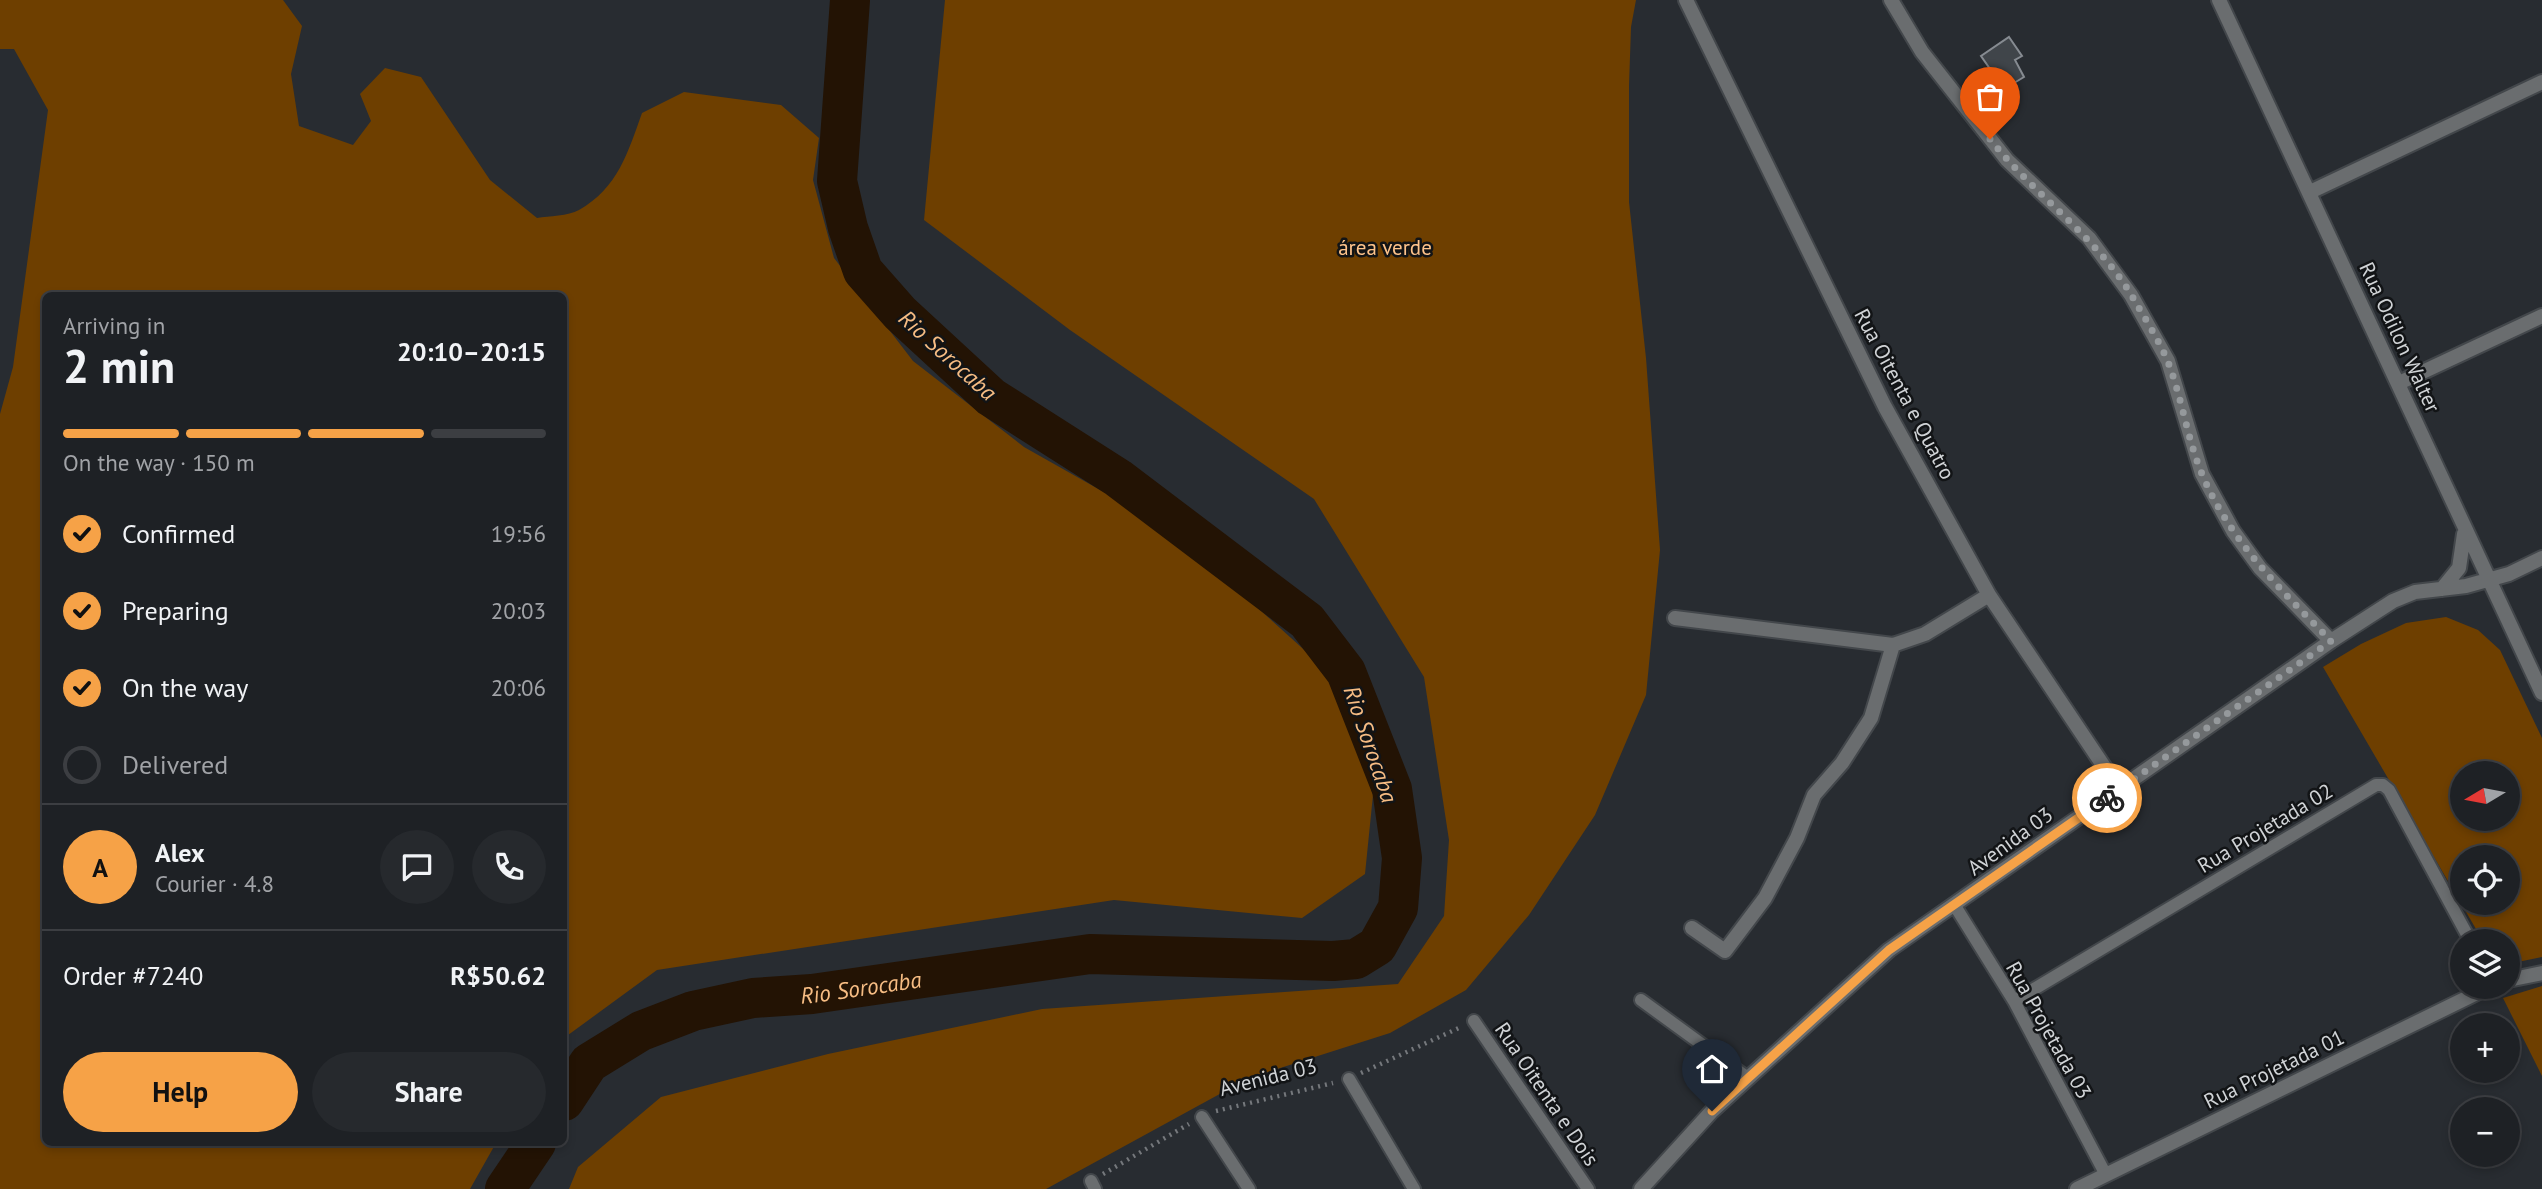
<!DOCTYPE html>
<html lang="en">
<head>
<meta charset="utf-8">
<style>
	:root { --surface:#1e2125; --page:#26292d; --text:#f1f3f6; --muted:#a1a3a7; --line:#3c3e42; --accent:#f6a247 }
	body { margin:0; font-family:"PT Sans",sans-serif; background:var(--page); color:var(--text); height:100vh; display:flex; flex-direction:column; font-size:26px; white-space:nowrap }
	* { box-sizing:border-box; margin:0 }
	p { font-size:23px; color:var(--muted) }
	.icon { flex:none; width:38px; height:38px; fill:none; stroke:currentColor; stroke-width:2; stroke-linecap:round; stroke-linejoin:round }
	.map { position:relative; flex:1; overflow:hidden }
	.side { position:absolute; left:42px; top:292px; width:525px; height:854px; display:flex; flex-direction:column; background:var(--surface); border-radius:10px; box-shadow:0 4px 10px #0003,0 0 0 2px var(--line) }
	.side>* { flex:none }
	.needle { width:46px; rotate:260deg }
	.fabs { position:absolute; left:2450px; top:761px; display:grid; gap:14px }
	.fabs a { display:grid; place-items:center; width:70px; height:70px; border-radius:50%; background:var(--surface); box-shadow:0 4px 10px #0003,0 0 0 2px var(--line); font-size:35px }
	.pin { position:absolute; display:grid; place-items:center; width:60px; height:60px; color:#fff; margin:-72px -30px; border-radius:50% 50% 50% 0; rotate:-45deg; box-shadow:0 0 7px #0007 }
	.pin .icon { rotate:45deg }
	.courier { position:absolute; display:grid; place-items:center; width:70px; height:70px; margin:-35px; border:5px solid #f6a247; border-radius:50%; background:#fff; color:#222; box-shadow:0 2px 9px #0007 }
	.overview em { font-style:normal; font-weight:800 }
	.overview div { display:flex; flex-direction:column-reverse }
	.overview { display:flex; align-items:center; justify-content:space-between; height:119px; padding:0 21px }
	h1 { font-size:46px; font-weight:800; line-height:52px }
	.bar { display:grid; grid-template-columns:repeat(4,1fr); gap:10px 7px; align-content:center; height:84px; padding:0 21px }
	.bar i { height:9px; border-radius:5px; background:var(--line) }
	.bar .active { background:var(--accent) }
	.bar p { grid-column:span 4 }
	.line { display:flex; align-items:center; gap:18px; padding:0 21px; border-top:2px solid var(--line) }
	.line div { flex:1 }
	.round { display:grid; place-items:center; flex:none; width:74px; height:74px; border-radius:37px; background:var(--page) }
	ol { padding:0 21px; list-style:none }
	li { display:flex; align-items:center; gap:21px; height:77px }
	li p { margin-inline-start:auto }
	li .icon { padding:7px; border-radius:50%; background:var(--accent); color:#111; stroke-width:4 }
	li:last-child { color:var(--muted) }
	li i { width:38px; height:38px; border:4px solid var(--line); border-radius:50% }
	.primary-button { display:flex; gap:14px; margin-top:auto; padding:14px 21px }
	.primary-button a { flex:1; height:80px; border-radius:42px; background:var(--accent); color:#111; font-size:28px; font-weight:800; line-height:80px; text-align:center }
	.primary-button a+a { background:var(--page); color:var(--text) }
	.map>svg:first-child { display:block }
	.green { fill:#6e3f00; fill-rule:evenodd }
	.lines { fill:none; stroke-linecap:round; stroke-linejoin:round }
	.river { stroke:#231304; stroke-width:40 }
	.building { fill:#40454a; stroke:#868b91; stroke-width:2 }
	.service-casing { stroke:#43474b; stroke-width:16 }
	.minor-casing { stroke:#43474b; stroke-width:18 }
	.path { stroke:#75787c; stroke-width:4.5; stroke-dasharray:2 5; stroke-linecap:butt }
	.service { stroke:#6a6d6f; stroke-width:12 }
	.minor { stroke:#6a6d6f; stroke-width:14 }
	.done { stroke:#95999c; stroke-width:7; stroke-dasharray:0 12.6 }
	.route { stroke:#f6a247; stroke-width:9 }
	.labels { text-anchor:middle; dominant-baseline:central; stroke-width:5; stroke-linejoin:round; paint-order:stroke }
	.park-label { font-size:21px; fill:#ffc48b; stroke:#121416 }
	.street-label { font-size:21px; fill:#d0d3d6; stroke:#121416 }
	.water-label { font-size:23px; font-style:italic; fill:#f6bc83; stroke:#121416 }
</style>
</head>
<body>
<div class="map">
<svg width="2542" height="1189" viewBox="0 0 2542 1189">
	<rect width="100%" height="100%" fill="#282c31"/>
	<!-- green -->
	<path class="green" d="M0 0H283L302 26 291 74 299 126 353 145 371 121 360 94 385 68 421 77 490 180 537 218C549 216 568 216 579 210 618 188 628 152 642 113L684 92 781 105 819 138 813 180 834 258 913 361 1024 447 1109 495 1217 571 1332 675 1373 795 1365 874 1302 918 1114 900 657 970 564 1038V296H46V1143H496L470 1189H0V414L13 367 48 110 14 49H0Z
		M945 0H1636L1631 27 1629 86V202L1646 358 1660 550 1646 695 1595 815 1529 915 1466 990 1390 1033 1249 1078 1046 1189H569L578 1167 661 1097 828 1054 1042 1009 1398 984 1444 916 1449 840 1424 677 1314 499 1070 330 924 220Z
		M2446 617 2478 630 2500 650 2542 738V957L2508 964V942L2483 941 2323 667 2361 644 2406 623ZM2462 774H2508V819H2462ZM2462 858H2508V903H2462Z
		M2542 986V1076L2503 998Z"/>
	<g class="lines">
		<!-- river -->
		<g class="river">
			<path id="s1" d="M564 1101 589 1063 641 1031 693 1011 753 998 812 994 1090 954 1333 961 1356 959 1377 946 1398 908 1402 858 1392 789 1346 672 1307 621 1118 478 991 397 900 313 863 271 848 228 837 181 850 0"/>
			<path d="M505 1189 536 1143"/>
		</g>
	</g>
	<!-- building -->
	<path class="building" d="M2009 37 2022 56 2015 60 2024 77 2004 89 1981 56Z"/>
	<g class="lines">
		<!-- service casing -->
		<g class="service-casing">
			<path id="service" d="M1955 906 2014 1001 2106 1175
				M1641 1000 1748 1078
				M2014 1001 2376 785H2383L2389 790 2471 942
				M1474 1021 1588 1189
				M1349 1079 1414 1189
				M1202 1117 1249 1189
				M1091 1181 1095 1189"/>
		</g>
		<!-- minor casing -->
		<g class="minor-casing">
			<path id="minor" d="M1686 0 1885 407 1989 595 2119 789
				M1891 0 1922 52 2007 160 2089 238 2131 295 2168 361 2202 474 2233 531 2260 568 2331 641
				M2219 0 2542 693
				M2310 192 2542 82
				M2399 383 2542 316
				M2442 589 2459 568 2464 534
				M1675 618 1893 645 1925 634 1989 595
				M1692 928 1725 951 1765 898 1797 838 1814 795 1842 763 1871 718 1893 645
				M2508 980 2542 973
				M1641 1189 1712 1111 1889 950 2119 789 2331 641 2393 601 2415 592 2466 586 2509 574 2542 558
				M2077 1189 2489 987"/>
		</g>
		<!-- path -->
		<path class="path" d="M1361 1073 1461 1027
			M1216 1111 1333 1083
			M1103 1174 1189 1124"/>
		<!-- service -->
		<use href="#service" class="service"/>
		<!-- minor -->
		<use href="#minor" class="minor"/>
	</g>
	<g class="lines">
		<!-- done -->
		<path class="done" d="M1990 139C2034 195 2095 235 2132 296 2144 317 2159 340 2168 362 2182 398 2187 438 2202 474 2230 541 2281 590 2331 641L2107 798"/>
		<!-- route -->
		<path class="route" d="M1712 1111 1889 950 2107 798"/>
	</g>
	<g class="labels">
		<!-- park labels -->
		<g class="park-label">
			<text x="1385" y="247">área verde</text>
		</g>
		<!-- street labels -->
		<g class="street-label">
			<text transform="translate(2400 337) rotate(65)">Rua Odilon Walter</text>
			<text transform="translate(1905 394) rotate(62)">Rua Oitenta e Quatro</text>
			<text transform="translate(2265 828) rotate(-31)">Rua Projetada 02</text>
			<text transform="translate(2010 841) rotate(-36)">Avenida 03</text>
			<text transform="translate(2049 1030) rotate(61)">Rua Projetada 03</text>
			<text transform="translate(2274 1069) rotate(-26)">Rua Projetada 01</text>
			<text transform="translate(1268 1077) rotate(-14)">Avenida 03</text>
			<text transform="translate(1547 1094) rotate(56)">Rua Oitenta e Dois</text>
		</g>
		<!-- water labels -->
		<g class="water-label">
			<text transform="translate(948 355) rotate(42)">Rio Sorocaba</text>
			<text transform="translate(1371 744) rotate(71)">Rio Sorocaba</text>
			<text stroke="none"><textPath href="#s1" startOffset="332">Rio Sorocaba</textPath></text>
		</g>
	</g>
</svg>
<div class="fabs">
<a><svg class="needle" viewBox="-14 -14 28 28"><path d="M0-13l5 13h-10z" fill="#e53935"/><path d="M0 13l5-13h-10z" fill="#a1a3a7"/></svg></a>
<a><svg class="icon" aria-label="locate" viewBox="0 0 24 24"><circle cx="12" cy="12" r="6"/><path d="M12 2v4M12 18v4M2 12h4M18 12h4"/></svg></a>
<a><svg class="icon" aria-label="layers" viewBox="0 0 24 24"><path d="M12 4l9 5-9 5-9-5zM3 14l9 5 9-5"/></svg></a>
<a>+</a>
<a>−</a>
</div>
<div class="pin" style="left:1990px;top:139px;background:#ea580c"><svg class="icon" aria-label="bag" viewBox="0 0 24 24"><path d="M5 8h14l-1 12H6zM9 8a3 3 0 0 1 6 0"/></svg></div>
<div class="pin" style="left:1712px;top:1111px;background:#1f2937"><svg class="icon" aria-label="home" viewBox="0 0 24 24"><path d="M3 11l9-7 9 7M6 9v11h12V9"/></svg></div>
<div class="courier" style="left:2107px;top:798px"><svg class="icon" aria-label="bike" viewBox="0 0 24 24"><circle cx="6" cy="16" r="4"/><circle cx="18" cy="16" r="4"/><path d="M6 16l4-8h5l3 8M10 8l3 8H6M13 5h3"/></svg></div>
<section class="side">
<div class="overview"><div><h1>2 min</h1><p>Arriving in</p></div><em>20:10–20:15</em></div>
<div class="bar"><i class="active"></i><i class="active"></i><i class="active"></i><i></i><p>On the way · 150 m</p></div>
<ol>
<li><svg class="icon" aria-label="check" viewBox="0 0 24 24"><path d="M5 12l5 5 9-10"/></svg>Confirmed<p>19:56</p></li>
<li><svg class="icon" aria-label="check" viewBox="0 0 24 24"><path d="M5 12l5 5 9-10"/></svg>Preparing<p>20:03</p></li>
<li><svg class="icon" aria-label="check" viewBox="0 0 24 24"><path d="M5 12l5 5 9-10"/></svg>On the way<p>20:06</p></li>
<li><i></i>Delivered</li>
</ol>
<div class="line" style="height:126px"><b class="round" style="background:var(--accent);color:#111">A</b><div><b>Alex</b><p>Courier · 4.8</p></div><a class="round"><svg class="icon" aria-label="chat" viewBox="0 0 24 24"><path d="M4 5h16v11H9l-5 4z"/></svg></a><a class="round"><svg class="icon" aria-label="phone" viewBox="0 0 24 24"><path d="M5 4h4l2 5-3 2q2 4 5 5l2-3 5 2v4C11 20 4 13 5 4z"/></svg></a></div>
<div class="line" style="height:91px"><div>Order #7240</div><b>R$50.62</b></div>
<div class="primary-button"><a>Help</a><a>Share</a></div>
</section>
</div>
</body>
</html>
